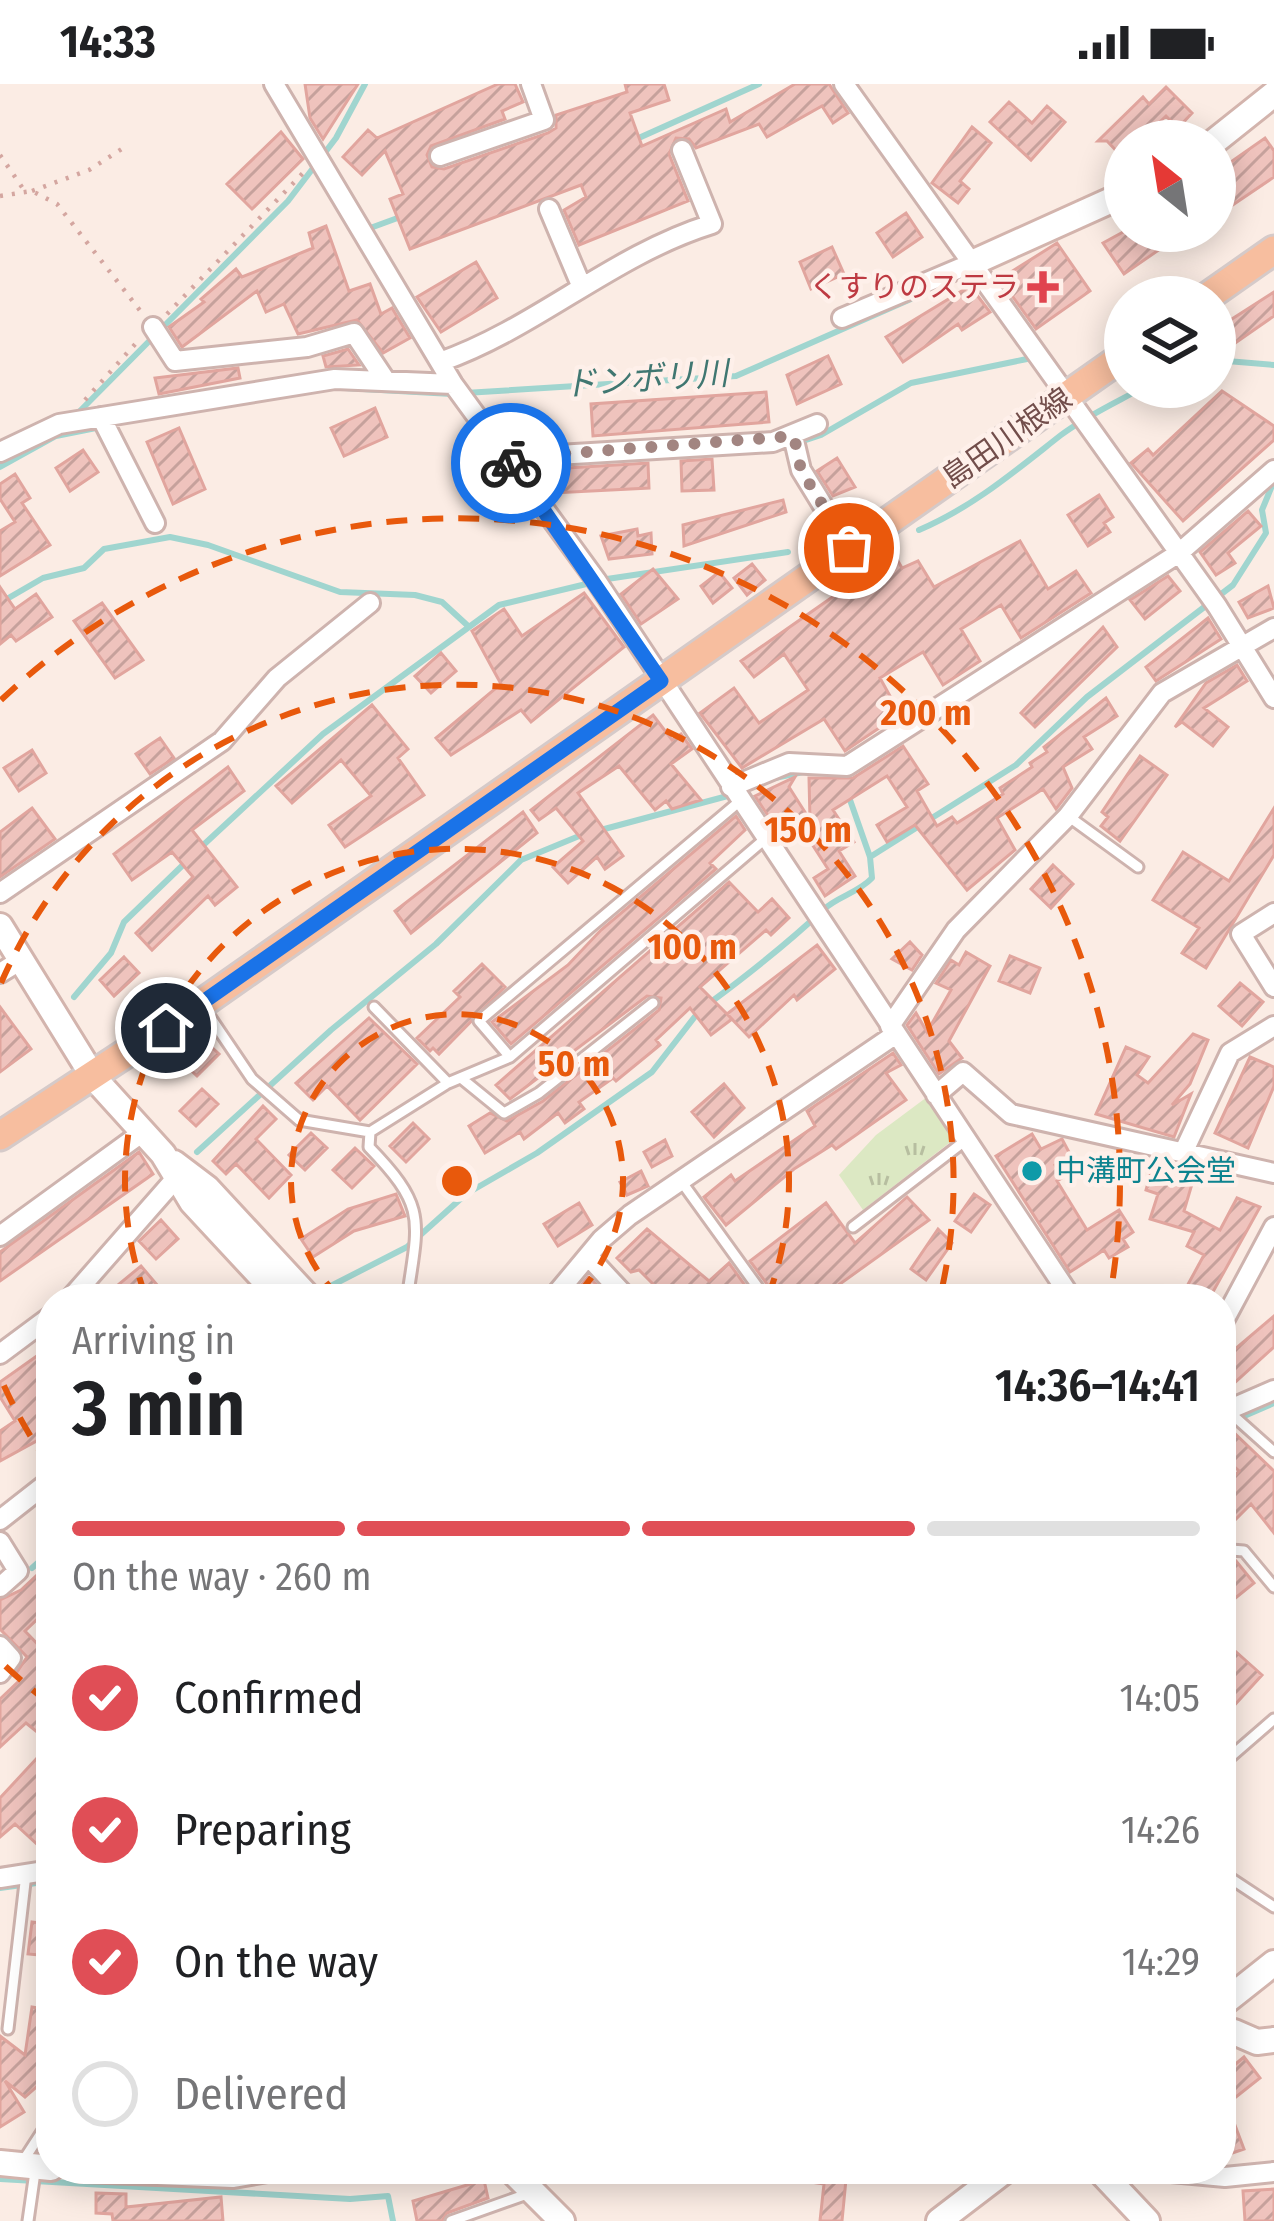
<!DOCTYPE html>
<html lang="en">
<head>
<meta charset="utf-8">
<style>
	:root { --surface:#fff; --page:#f2f2f2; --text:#202124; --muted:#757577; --line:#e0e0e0; --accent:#e04e56 }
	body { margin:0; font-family:"Fira Sans Condensed","Noto Sans JP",sans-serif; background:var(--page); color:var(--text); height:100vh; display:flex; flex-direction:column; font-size:45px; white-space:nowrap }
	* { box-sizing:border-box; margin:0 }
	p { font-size:39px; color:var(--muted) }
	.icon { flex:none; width:66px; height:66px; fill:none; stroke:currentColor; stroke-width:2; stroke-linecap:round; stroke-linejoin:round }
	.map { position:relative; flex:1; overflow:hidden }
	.sheet { position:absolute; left:36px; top:1200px; width:1200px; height:900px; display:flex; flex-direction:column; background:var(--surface); border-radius:48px; box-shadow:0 6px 30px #0003 }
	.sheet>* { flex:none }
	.needle { width:78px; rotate:330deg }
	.buttons { position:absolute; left:1104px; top:36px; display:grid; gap:24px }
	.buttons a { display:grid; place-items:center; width:132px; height:132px; border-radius:50%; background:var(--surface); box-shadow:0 6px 30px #0003; font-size:60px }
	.pin { position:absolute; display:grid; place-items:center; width:102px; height:102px; color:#fff; margin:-51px; border:6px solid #fff; border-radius:50%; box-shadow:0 3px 12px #0007 }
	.courier { position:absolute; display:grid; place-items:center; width:120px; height:120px; margin:-60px; border:9px solid #1a73e8; border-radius:50%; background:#fff; color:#222; box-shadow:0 3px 15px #0007 }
	.head em { font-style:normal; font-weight:600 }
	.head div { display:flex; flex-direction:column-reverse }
	.head { display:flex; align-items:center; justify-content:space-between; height:204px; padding:0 36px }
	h1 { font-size:78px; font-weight:600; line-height:90px }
	.bar { display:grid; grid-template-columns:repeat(4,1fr); gap:18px 12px; align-content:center; height:144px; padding:0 36px }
	.bar i { height:15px; border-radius:9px; background:var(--line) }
	.bar .current { background:var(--accent) }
	.bar p { grid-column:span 4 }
	ol { padding:0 36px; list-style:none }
	li { display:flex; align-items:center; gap:36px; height:132px }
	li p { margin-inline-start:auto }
	li .icon { padding:12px; border-radius:50%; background:var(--accent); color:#fff; stroke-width:4 }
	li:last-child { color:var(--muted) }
	li i { width:66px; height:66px; border:6px solid var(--line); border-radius:50% }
	.status { display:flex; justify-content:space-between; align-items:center; height:84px; padding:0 60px; background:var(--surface); direction:ltr }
	.status svg { height:33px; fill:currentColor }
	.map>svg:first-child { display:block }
	.park { fill:url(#park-tufts) }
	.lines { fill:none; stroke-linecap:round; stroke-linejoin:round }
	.stream { stroke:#a0d5cf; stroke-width:6 }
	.building { fill:url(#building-hatch); stroke:#e1a59e; stroke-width:3 }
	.lane-casing { stroke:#ceb3ae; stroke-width:15 }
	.street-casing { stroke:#ceb3ae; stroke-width:24 }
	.secondary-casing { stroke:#d3b4ad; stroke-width:30 }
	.primary-casing { stroke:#d5cac9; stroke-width:33 }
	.path { stroke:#d4a6a0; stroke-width:4.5; stroke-dasharray:3 9; stroke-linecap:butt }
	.lane { stroke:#fff; stroke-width:9 }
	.street { stroke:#fff; stroke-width:18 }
	.secondary { stroke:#fff; stroke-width:24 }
	.primary { stroke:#f7be9f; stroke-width:27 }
	.done { stroke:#a28581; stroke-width:12; stroke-dasharray:0 21.6 }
	.route { stroke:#1a73e8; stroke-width:15 }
	.ring { fill:none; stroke:#e8590c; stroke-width:6; stroke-dasharray:21 15 }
	.health-dot { fill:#e0444e; stroke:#fef0ea; stroke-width:4.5 }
	.culture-dot { fill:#0f9aa8; stroke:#fef0ea; stroke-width:4.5 }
	.labels { text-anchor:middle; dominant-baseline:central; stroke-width:9; stroke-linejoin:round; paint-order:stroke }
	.health-label { font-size:30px; fill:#be3a42; stroke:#fef0ea; text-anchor:end }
	.street-label { font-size:30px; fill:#724e4b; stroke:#fef0ea }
	.culture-label { font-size:30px; fill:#0d838f; stroke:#fef0ea; text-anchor:start }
	.water-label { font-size:33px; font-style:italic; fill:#407771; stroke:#fef0ea }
	.centre { fill:#e8590c; stroke:#fef0ea; stroke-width:6 }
	.ring-label { font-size:36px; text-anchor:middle; font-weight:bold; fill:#e8590c; stroke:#fef0ea; stroke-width:9; stroke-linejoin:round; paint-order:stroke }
</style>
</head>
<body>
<div class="status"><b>14:33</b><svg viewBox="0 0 49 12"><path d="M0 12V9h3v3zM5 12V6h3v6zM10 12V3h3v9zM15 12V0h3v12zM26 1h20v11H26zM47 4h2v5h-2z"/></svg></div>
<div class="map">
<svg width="1274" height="2137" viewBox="0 0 1274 2137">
	<defs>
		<pattern id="park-tufts" width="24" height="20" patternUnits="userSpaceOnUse" patternTransform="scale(3)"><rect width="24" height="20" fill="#dce8c3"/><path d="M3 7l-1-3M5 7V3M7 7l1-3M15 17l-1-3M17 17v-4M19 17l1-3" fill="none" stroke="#b7bea0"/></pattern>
		<pattern id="building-hatch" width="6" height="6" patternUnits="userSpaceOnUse" patternTransform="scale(3)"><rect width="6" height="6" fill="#efc3bd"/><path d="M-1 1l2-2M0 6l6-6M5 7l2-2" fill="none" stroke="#c6a19c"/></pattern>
	</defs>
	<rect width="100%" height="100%" fill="#fbece4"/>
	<!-- park -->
	<path class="park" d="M927 1013 953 1056 863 1126 839 1091 876 1051Z"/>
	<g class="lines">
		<!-- stream -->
		<path class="stream" d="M632 57 759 0
			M373 143 403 132
			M1215 276 1274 281
			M345 304 452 310
			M465 309 736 292 920 211
			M75 332 288 117 336 54 365 0
			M797 359 821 351 911 299 1027 275
			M0 383 56 352 101 343
			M919 446C973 423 1015 387 1061 351 1086 332 1117 318 1144 303
			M0 519 43 494 84 484 104 465 170 453 208 461 340 508 415 511 442 518 467 541
			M775 694 803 688
			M849 713 870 773
			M597 747 735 710
			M199 765 323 650 499 521 607 495 788 468
			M74 913 111 869 124 838 185 779
			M711 918C750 889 788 859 823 826 838 812 858 809 872 794L870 773 1016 681 1087 613 1233 501 1266 449 1262 426 1274 397
			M197 1068 331 946 436 860 521 776 584 750
			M315 1210 407 1163 466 1110 537 1069 652 988 700 926
			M1221 1342 1274 1319
			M32 1484 51 1467
			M0 1804 51 1797
			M0 2095 350 2115 388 2112 393 2137"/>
	</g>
	<!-- building -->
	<path class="building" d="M305 0H358L323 55 310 34Z
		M498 0H515L523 18 502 27 505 35 431 62 427 71 432 83 444 85 548 49 556 44V31L627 8 625 0H664L669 16 630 29 642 62 726 25 730 38 795 0H829L848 29 833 39 822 22 767 53 759 40 696 64 689 55 676 54 669 70 688 117 579 161 564 126 586 113 581 101 410 165 390 115 403 110 385 67 362 91 343 73 368 46 377 54Z
		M1166 3 1192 29 1178 44 1166 32 1140 57H1125V76L1107 57H1098L1143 13 1149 20Z
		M1009 18 1032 39 1047 22 1065 38 1031 76 990 38Z
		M972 43 991 59 960 97 969 105 958 119 932 99Z
		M281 48 303 75 252 125 227 100Z
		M1265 54 1274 67V93L1215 133V89Z
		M906 129 922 153 893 173 877 149Z
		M326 142 349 207 370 200 381 230 392 224 410 254 383 269 357 236 298 250 284 220 266 228 257 207 182 263 169 243 204 218 201 215 236 185 242 193 313 164 309 149Z
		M1125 147H1186L1124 190 1103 159Z
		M1057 159 1090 207 1036 245 1000 195Z
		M832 163 844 190 811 205 800 178Z
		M476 178 497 214 441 248 417 213Z
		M970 202 990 228 962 246 958 240 903 278 886 253Z
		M1274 208V232L1231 262 1218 244Z
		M348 265 359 281 326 283 323 272Z
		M828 272 841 300 797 320 787 291Z
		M238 284 240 294 159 310 155 294Z
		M1222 307 1274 342V356L1183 437 1131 379 1148 365 1153 371Z
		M766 308 769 338 593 352 591 320Z
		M375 324 387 353 344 372 331 344Z
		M179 344 205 405 173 420 147 358Z
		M83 366 98 388 70 407 56 384Z
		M837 374 855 403 833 412 817 387Z
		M712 375 714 406 682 407 681 377Z
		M648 379 649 404 553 409 551 385Z
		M15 390 30 414 22 419 50 461 0 492V447L15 438 0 415V400Z
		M1099 411 1113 433 1104 439 1110 448 1088 462 1068 431Z
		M783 416 786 428 684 462 683 441Z
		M1248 427 1261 442 1228 469 1235 479 1216 491 1200 468Z
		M637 445 638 452 651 449 652 470 609 475 601 452Z
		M1020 457 1048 505 1076 487 1091 509 1021 554 1001 521 961 545 980 577 943 601 923 568 880 594 900 630 845 667 824 635 742 684 700 629 734 604 759 639 808 606 784 570 754 593 741 577 894 470 902 484 918 477 934 503Z
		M752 480 765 496 747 511 734 494Z
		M653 485 678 515 641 540 621 510Z
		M719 488 732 504 713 519 701 502Z
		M1168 492 1180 507 1145 535 1130 516Z
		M1268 502 1274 524 1248 534 1239 518Z
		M0 503 15 525 36 510 52 533 16 557 11 551 0 560Z
		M584 509 624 563 531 638 521 626 451 671 436 654 501 600 472 547 504 525 522 552Z
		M102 519 143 576 115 594 74 537Z
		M1208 534 1221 555 1156 597 1146 583Z
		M1103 543 1117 563 1035 643 1021 629Z
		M441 569 456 587 431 609 415 592Z
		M1237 581 1247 597 1204 624 1228 643 1213 662 1182 638 1175 643 1206 599Z
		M1106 614 1117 632 1084 653 1092 665 1063 683 1072 704 1056 725 1043 705 997 734 1015 766 967 806 915 741 887 758 877 741 907 723 887 692 833 726 854 758 839 767 855 792 825 812 814 794 828 785 810 757V744L786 759 755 712 795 693 789 703 810 736 809 694H853L903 662 928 700 917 707 937 742 952 733 957 739 1003 710 1000 704 1032 683 1030 679 1047 668 1044 663Z
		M372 621 408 665 398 674 424 711 345 763 329 741 371 712 341 676 292 719 276 702Z
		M653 631 672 656 681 650 692 665 671 680 701 716 672 725 666 717 655 726 619 682 578 709 623 772 605 785 597 773 568 799 553 783 583 757 556 724 539 736 531 726Z
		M160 654 174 674 150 690 136 670Z
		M32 666 46 689 19 707 4 684Z
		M1140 672 1167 691 1120 757 1101 742 1108 733 1102 728Z
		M228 683 244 707 192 746 237 803 215 821 208 812 152 866 136 849 193 793 172 768 132 796 114 770Z
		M32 724 55 755 0 793V748Z
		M1274 724V771L1206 884 1182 869 1199 844 1153 816 1183 768 1229 797Z
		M523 728 537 749 411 849 395 827Z
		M736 732 745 746 710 779 716 785 511 960 492 938 568 881 601 846Z
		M1053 781 1073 800 1051 824 1031 805Z
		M729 798 758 828 772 815 789 834 771 851 766 846 700 903 732 935 711 951 690 924 656 956 660 961 616 997 613 994 579 1018 584 1025 565 1039 558 1029 524 1055 520 1048 485 1069 469 1042 490 1029 507 1037 543 1017 659 926 661 914 647 912 510 1015 496 1001Z
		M910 858 922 871 912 886 892 875Z
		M817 861 835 885 797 916 794 911 749 953 727 930Z
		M966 868 990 882 949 957 962 974 939 990 907 941 916 929 927 948 951 906 936 899 951 876 959 881Z
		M1010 872 1040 884 1030 909 999 897Z
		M124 873 139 889 114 912 100 896Z
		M482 880 505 903 439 970 433 964 430 967 417 954 460 913 454 907Z
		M1240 899 1263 918 1242 942 1219 922Z
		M0 923 31 965 0 988Z
		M369 934 417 980 360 1036 327 1002 313 1016 296 999Z
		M1193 950 1208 956 1190 1000 1172 1021 1191 1010 1174 1053 1096 1030 1126 963 1149 973 1137 991 1148 999Z
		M203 955 219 970 197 992 181 977Z
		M893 969 901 981 886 989 906 1016 836 1065 832 1061 794 1085 726 1141 704 1113 731 1091 735 1097 815 1042 807 1027Z
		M1250 973 1274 983V1002L1248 1064 1215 1049Z
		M724 1000 744 1024 714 1053 692 1028Z
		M202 1005 218 1020 196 1042 180 1027Z
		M263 1022 276 1035 256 1055 291 1091 269 1114 236 1080 226 1090 213 1077Z
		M413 1039 429 1055 406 1078 390 1062Z
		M311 1049 327 1064 305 1086 289 1071Z
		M1032 1050 1041 1065 1062 1055 1071 1072 1055 1081 1062 1094 1057 1097 1087 1146 1119 1126 1133 1148 1123 1155 1128 1163 1109 1174 1104 1166 1070 1188 996 1072Z
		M665 1056 672 1072 652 1083 644 1068Z
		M355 1064 374 1082 352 1104 333 1086Z
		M139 1068 153 1090 0 1197V1168Z
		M641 1087 648 1102 627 1111 620 1098Z
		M1151 1088 1192 1100 1184 1127 1220 1146 1237 1114 1260 1123 1209 1215H1180L1204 1171 1187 1162 1194 1148 1150 1135 1158 1110 1146 1106Z
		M396 1110 405 1132 354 1147 313 1173 301 1155 348 1125Z
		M974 1110 990 1121 971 1148 955 1137Z
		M907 1113 929 1136 819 1215H778L750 1177 826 1119 855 1159Z
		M579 1119 592 1141 558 1162 544 1140Z
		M161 1136 178 1155 156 1175 139 1157Z
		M647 1145 709 1197 729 1179 747 1204 735 1215H668L639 1186 631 1188 617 1174Z
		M938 1145 952 1159 926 1196 911 1185Z
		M141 1182 158 1202 142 1215H101Z
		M588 1193 591 1195 610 1215H570Z
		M1274 1232V1263L1221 1311V1277Z
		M51 1262V1349L0 1377V1347L15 1337 0 1313V1298Z
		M1226 1341 1274 1387V1449L1251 1420 1221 1450V1408L1239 1387 1221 1371V1342Z
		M1236 1477 1254 1499 1228 1520 1221 1510V1489Z
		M51 1478V1522L25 1547 51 1574V1773L15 1740 0 1753V1714L51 1659 26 1639 0 1663V1615L20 1596 15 1591 27 1573 0 1545V1516L21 1506Z
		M1234 1566 1262 1591 1221 1636V1581Z
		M32 1838 51 1840V1872L28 1870Z
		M32 1923 51 1926V1990L25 2013 5 1997 24 2028 0 2043V1952L25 1971Z
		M1244 1973 1260 1994 1227 2020 1244 2065 1221 2073V1992Z
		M790 2085H847L842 2137H820L824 2100 790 2095Z
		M484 2096 488 2114 447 2129 442 2137H417L413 2117Z
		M1274 2105V2137H1245L1243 2107Z
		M96 2109 126 2110V2123L221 2113 223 2137H113L112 2130 96 2129Z"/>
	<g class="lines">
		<!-- lane casing -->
		<g class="lane-casing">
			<path id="lane" d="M1068 732 1138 783
				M374 923 448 999
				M204 924 252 995 299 1036 370 1048 448 999 510 973 765 755
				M510 973 479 937 740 717
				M461 994 504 1029 539 1009 653 919
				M370 1048 369 1063C427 1123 419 1135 407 1215
				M681 1097 759 1205 748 1215
				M853 1143 966 1056
				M1227 1326 1274 1368
				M1221 1473 1231 1466 1244 1467 1274 1503
				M1221 1681 1274 1635
				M1221 1788 1274 1823
				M8 1945 26 1790
				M23 2077 51 2034
				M28 2137 35 2088
				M451 2137 530 2109"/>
		</g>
		<!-- street casing -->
		<g class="street-casing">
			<path id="street" d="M274 0 453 300 596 496 1072 1215
				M844 0 1217 522 1274 614
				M440 72 544 36 531 0
				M549 125 581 201
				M842 234 972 179
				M153 243 175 277 307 263 354 249 386 297
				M440 278C537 244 612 171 712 140L682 66
				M101 333 155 439
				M793 352 801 386 849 464
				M0 368 59 340 335 295 453 300
				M507 374 773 358 817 340
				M731 703 789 679 847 682 1179 469 1274 386
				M0 809 222 657 277 594 370 519
				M1274 829 1241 850 1274 903
				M0 889 21 876
				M890 942 956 846 1068 732 1162 609 1274 544
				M936 1011 963 988 1011 1030 1274 1089
				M1183 1069 1230 969 1274 942
				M0 1152 143 1048
				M588 1172 628 1215
				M70 1215 177 1093
				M552 1215 602 1155 630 1131 896 950
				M1221 1242 1274 1143
				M0 1270 51 1232
				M1221 1329 1274 1306
				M0 1436 51 1396
				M0 1458 18 1487 0 1503
				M0 1562 11 1574 0 1589
				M0 1794 51 1786
				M1139 2085 1225 2093 1274 2088"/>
		</g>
		<!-- secondary casing -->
		<g class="secondary-casing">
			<path id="secondary" d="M1215 57 1274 10
				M972 179 1125 110
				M0 842 94 994 163 1070 192 1118 282 1215
				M174 1079 207 1104 310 1215
				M1221 1921 1274 1879
				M1234 1948 1257 1958 1274 1956
				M0 2079 51 2084
				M82 2085 233 2091 267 2085
				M510 2085 562 2137
				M1098 2085 1147 2137
				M939 2137 1007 2085"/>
		</g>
		<!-- primary casing -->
		<g class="primary-casing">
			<path id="primary" d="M1207 213 1274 166
				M0 1052 201 920 1125 271"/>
		</g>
		<!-- path -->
		<path class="path" d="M0 71 24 106
			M32 107 89 86 128 61
			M0 112 32 107 57 120 142 229
			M167 230 305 87
			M85 316 137 258"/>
		<!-- lane -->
		<use href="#lane" class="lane"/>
		<!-- street -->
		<use href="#street" class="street"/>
		<!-- secondary -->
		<use href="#secondary" class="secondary"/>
		<!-- primary -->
		<use href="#primary" class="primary"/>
	</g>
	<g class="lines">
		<!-- done -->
		<path class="done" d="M511 379 507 374 794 352 801 386 849 464"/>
		<!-- route -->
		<path class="route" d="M166 944 661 597 511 379"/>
	</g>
	<!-- distance rings -->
	<g class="ring">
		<path d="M340 1214A166 166 0 1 1 574 1214"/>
		<path d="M146 1213A332 332 0 1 1 768 1213"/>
		<path d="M50 1382A497 497 0 0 1 1 1295M1 899A497 497 0 0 1 940 1213"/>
		<path d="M49 1619A663 663 0 0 1 1 1578M1 616A663 663 0 0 1 1110 1212"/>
	</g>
	<!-- markers -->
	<path class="health-dot" d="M1037 185h12v12h12v12h-12v12h-12v-12h-12v-12h12z"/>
	<circle class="culture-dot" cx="1032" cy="1087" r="12"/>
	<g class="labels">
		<!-- health labels -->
		<g class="health-label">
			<text x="1019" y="203">くすりのステラ</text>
		</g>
		<!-- street labels -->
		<g class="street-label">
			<text transform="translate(1007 354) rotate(-35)">島田川根線</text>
		</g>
		<!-- culture labels -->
		<g class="culture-label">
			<text x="1056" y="1087">中溝町公会堂</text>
		</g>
		<!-- water labels -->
		<g class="water-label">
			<text transform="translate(646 295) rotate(-4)">ドンボリ川</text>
		</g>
	</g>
	<circle cx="457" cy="1097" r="18" class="centre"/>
	<g class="ring-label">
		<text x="926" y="641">200 m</text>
		<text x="808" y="758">150 m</text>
		<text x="692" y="875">100 m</text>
		<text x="574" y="992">50 m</text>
	</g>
</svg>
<div class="buttons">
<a><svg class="needle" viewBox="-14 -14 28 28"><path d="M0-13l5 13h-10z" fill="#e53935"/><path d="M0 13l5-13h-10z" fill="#757577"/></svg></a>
<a><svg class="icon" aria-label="layers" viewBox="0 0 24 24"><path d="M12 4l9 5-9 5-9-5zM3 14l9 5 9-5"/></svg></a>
</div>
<div class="pin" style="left:849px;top:464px;background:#ea580c"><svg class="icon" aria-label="bag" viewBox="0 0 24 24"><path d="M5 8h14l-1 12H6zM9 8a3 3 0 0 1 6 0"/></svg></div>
<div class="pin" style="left:166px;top:944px;background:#1f2937"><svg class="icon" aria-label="home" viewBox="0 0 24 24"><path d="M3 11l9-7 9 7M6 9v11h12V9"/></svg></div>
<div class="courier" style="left:511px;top:379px"><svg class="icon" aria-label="bike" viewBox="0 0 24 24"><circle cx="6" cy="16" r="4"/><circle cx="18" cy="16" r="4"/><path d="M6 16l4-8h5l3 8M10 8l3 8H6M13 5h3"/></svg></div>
<section class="sheet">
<div class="head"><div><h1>3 min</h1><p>Arriving in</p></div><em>14:36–14:41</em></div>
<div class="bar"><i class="current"></i><i class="current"></i><i class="current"></i><i></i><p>On the way · 260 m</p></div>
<ol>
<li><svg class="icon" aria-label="check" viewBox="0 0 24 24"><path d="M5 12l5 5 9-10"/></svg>Confirmed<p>14:05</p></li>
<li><svg class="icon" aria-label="check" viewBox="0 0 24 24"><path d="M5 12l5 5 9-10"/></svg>Preparing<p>14:26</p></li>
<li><svg class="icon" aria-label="check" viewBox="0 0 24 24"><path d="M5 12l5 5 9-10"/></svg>On the way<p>14:29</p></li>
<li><i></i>Delivered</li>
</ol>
</section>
</div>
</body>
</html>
